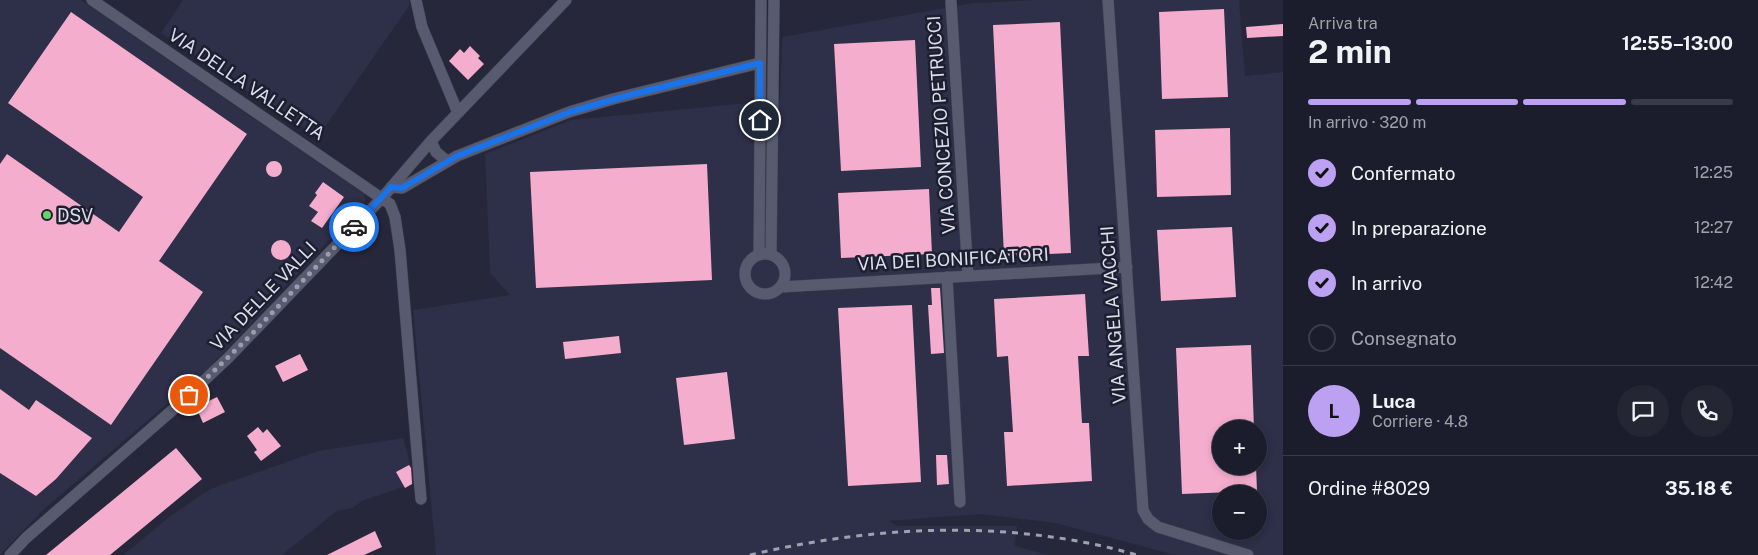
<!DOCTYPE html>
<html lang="it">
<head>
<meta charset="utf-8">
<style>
	:root { --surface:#1c1d2c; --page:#252634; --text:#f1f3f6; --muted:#a0a2a9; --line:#3a3b48; --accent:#bca0f2 }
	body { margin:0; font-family:"Public Sans",sans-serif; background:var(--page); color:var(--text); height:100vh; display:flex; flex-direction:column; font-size:19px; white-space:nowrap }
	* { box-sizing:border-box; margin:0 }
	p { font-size:16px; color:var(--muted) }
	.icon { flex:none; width:28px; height:28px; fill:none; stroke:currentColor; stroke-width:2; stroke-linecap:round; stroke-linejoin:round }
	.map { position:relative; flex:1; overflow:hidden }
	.drawer { display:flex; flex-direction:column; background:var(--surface); width:475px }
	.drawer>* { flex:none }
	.fabs { position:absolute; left:1212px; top:420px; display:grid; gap:10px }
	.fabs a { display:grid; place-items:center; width:55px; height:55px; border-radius:50%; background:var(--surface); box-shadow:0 2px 8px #0003,0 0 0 1px var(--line); font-size:25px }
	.pin { position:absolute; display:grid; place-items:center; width:42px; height:42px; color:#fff; margin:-21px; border:2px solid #fff; border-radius:50%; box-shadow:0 1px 5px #0007 }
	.courier { position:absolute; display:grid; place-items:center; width:50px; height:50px; margin:-25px; border:4px solid #1a73e8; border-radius:50%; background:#fff; color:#222; box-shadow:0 1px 6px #0007 }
	.headline em { font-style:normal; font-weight:700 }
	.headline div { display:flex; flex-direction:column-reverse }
	.headline { display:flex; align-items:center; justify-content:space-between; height:85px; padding:0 25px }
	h1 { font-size:32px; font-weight:700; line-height:38px }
	.bar { display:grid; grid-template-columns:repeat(4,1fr); gap:8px 5px; align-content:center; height:60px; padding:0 25px }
	.bar i { height:6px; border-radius:4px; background:var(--line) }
	.bar .current { background:var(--accent) }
	.bar p { grid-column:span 4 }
	.line { display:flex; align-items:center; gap:12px; padding:0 25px; border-top:1px solid var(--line) }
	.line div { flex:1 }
	.round { display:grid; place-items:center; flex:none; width:52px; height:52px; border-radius:26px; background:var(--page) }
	ol { padding:0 25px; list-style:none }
	li { display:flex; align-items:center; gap:15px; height:55px }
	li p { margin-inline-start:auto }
	li .icon { padding:5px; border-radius:50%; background:var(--accent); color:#111; stroke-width:4 }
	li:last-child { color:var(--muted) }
	li i { width:28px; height:28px; border:2px solid var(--line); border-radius:50% }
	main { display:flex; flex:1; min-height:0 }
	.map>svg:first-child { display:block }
	.built { fill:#2e2f48; fill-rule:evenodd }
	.building { fill:#f5adce }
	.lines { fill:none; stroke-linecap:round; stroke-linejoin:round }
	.minor-casing { stroke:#414151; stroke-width:12 }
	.minor { stroke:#585a6f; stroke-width:11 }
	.rail { stroke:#9fa1af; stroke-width:3; stroke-dasharray:6 6; stroke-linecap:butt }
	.done { stroke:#9c9dac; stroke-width:5; stroke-dasharray:0 9 }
	.route { stroke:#1a73e8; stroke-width:6 }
	.poi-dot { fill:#65d467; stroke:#1d1e30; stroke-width:2 }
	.labels { text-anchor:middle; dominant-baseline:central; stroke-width:5; stroke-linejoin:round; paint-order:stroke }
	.street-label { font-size:18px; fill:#dbdde9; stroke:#1d1e30 }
	.poi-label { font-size:18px; fill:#dbdde9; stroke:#1d1e30; text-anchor:start }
</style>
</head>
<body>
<main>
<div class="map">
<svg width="1283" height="555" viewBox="0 0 1283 555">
	<rect width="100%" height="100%" fill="#26273a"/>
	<!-- built -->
	<path class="built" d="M0 0H81L364 194 366 199 363 204 209 368 43 510 0 555Z
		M183 0H409V6L318 137 263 102 161 33Z
		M1037 0H1239L1245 76 1283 72V555H1175L1055 523 980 514 889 521 897 526H1017L1015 546 1048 555H436L413 310 510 295 490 273 485 154 571 120 780 100 782 37 973 3ZM1221 429H1259V466H1221ZM1221 494H1259V531H1221Z
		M403 438 416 483 364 500 352 508 337 511 282 555H123L169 517 210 489 318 451Z"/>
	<!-- building -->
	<path class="building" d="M1224 9 1228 97 1162 99 1159 12Z
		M71 12 247 134 159 261 203 292 111 425 0 348V164L7 154 119 232 143 197 8 103Z
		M1060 22 1071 253 1004 256 993 25Z
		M1283 24V36L1247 38 1246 27Z
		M915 40 921 167 841 171 834 44Z
		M470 46 480 56 478 58 484 64 468 80 449 61 460 49 464 53Z
		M1230 128 1231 195 1157 197 1155 130Z
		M266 169a8 8 0 1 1 16 0a8 8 0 1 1-16 0Z
		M707 164 712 280 536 288 530 172Z
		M323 182 344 197 322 228 311 221 318 212 309 206 317 195 315 193Z
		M929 189 932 254 841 258 838 193Z
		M1232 227 1236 297 1161 301 1157 230Z
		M271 250a10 10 0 1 1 20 0a10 10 0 1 1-20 0Z
		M931 288H940L944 353 931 354 928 305H932Z
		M1085 294 1089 356H1078L1082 423H1089L1092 481 1007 486 1004 432H1013L1008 356 997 357 994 299Z
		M912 305 921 482 848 486 838 308Z
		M619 336 621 353 565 359 563 342Z
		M1251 345 1254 429H1221V466H1256L1257 491 1182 494 1176 348Z
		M300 354 308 370 283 382 275 366Z
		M727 372 735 439 684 445 676 378Z
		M0 389 29 410 36 400 92 438 56 479 36 496 0 473Z
		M217 397 225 412 203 423 196 407Z
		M258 427 263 433 267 429 281 446 261 461 254 452 257 450 247 436Z
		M176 448 202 479 110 555H46Z
		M936 455H947L949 484 937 485Z
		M409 465 411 468 412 484 405 488 396 472Z
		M375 531 382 547 364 555H327Z"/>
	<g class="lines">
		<!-- minor casing -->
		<g class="minor-casing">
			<path id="minor" d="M92 0 390 204 395 217 400 250 421 499
				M416 0 422 27 458 113
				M1108 0 1143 510 1148 519 1158 527 1248 555
				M951 2 968 276
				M431 141 436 152 447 161
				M391 187 402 188 457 156 569 112 613 99 760 63
				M745 274a20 20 0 1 1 40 0a20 20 0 1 1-40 0Z
				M759 254 761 0
				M771 255 774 0
				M947 277 960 502
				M781 287 1127 267
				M10 555 26 538 176 407 228 358 382 198 431 141 566 0"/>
		</g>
		<!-- minor -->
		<use href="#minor" class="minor"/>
		<!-- rail -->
		<path class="rail" d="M750 555C876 525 1012 519 1137 555"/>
	</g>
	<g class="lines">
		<!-- done -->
		<path class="done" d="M189 395 250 336 354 227"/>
		<!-- route -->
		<path class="route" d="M354 227 391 187 402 188 457 156 570 112 626 96 760 63V120"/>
	</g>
	<!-- markers -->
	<circle class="poi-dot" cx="47" cy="215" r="5"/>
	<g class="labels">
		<!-- street labels -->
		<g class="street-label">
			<text transform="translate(247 84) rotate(34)">VIA DELLA VALLETTA</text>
			<text transform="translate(941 125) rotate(-94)">VIA CONCEZIO PETRUCCI</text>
			<text transform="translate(953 259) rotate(-3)">VIA DEI BONIFICATORI</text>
			<text transform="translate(263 296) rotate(-46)">VIA DELLE VALLI</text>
			<text transform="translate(1113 315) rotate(-94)">VIA ANGELA VACCHI</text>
		</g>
		<!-- poi labels -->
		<g class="poi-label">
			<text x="57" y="215">DSV</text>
		</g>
	</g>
</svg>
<div class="fabs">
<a>+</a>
<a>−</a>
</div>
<div class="pin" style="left:189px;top:395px;background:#ea580c"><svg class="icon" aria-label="bag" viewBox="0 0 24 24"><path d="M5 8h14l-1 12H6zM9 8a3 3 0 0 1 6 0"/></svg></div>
<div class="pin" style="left:760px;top:120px;background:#1f2937"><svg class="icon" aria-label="home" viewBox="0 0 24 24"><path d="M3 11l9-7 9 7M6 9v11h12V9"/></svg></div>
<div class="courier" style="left:354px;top:227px"><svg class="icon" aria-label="car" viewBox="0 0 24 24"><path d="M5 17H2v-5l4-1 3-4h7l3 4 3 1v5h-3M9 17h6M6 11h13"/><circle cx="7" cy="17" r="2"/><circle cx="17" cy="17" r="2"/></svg></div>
</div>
<section class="drawer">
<div class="headline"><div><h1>2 min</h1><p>Arriva tra</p></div><em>12:55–13:00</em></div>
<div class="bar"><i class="current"></i><i class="current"></i><i class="current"></i><i></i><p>In arrivo · 320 m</p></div>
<ol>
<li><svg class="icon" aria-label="check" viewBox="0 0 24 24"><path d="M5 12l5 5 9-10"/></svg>Confermato<p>12:25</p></li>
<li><svg class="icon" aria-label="check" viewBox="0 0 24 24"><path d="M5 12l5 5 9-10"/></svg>In preparazione<p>12:27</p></li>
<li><svg class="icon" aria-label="check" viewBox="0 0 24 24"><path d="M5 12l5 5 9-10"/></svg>In arrivo<p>12:42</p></li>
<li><i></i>Consegnato</li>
</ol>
<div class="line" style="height:90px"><b class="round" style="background:var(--accent);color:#111">L</b><div><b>Luca</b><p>Corriere · 4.8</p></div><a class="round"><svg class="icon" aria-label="chat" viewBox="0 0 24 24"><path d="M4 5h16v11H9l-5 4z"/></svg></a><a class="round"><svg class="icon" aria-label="phone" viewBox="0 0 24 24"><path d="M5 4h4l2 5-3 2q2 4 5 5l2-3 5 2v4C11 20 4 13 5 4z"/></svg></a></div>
<div class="line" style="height:65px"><div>Ordine #8029</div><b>35.18 €</b></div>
</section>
</main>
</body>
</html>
